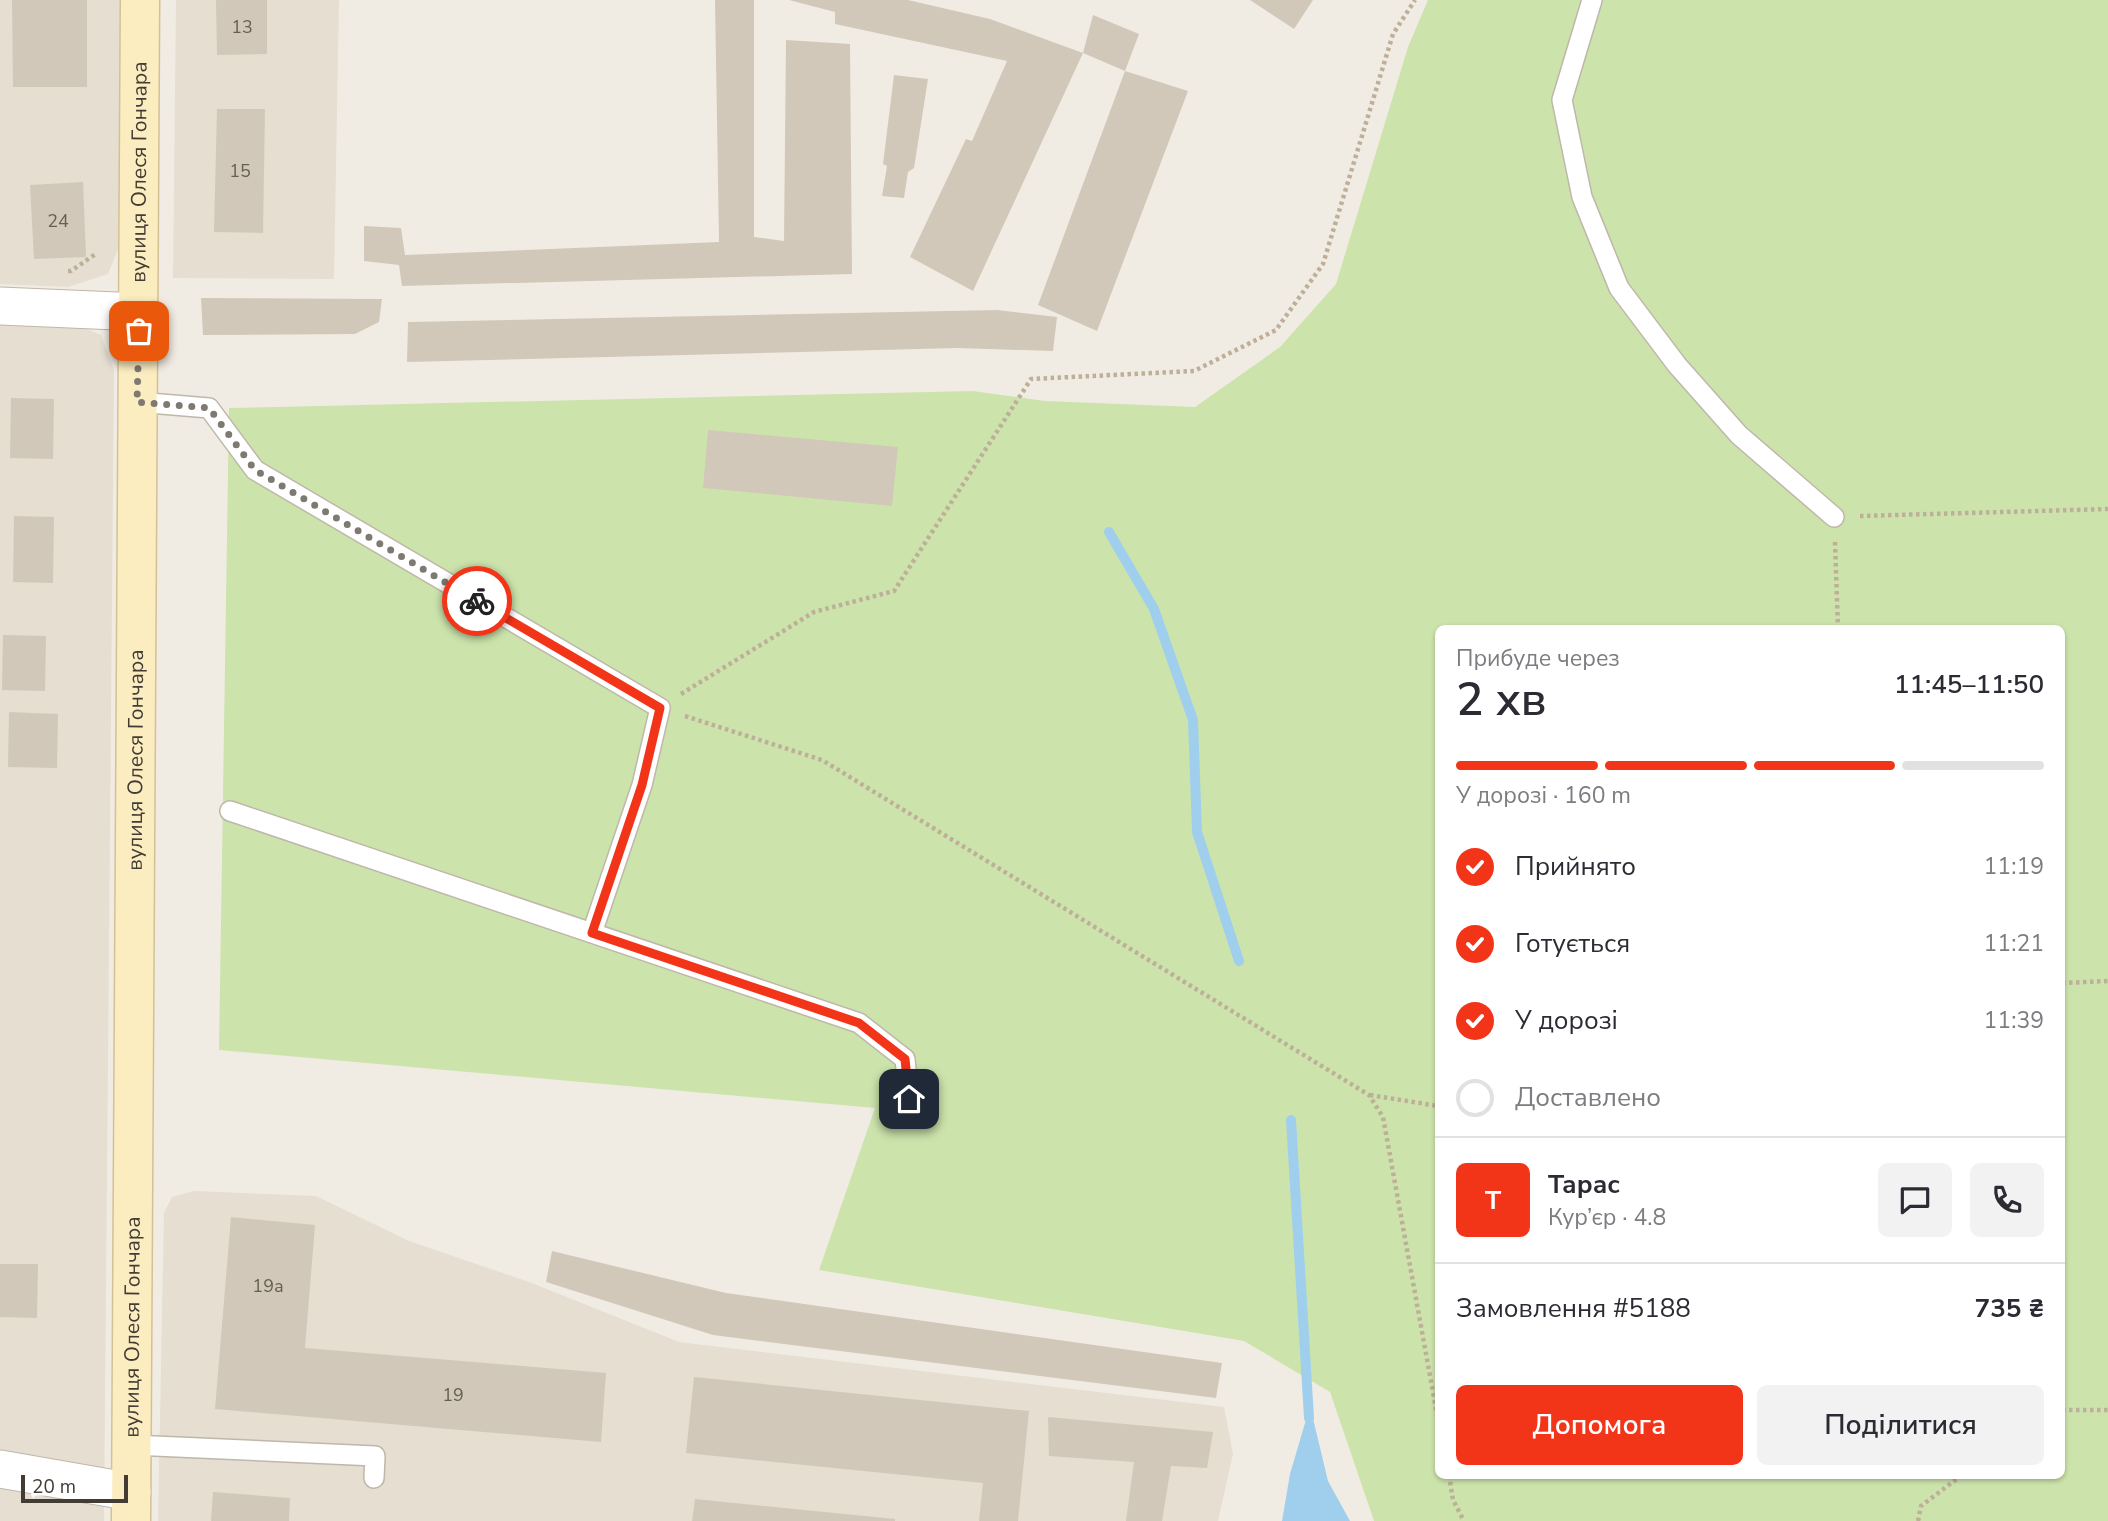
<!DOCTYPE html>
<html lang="uk">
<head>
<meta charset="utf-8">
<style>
	:root { --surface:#fff; --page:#f2f2f3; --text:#2b2b33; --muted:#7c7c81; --line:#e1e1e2; --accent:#f23519 }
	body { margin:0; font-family:"Nunito Sans",sans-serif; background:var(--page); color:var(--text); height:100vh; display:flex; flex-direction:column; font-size:26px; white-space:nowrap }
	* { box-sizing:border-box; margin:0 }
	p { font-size:23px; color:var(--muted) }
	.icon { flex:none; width:38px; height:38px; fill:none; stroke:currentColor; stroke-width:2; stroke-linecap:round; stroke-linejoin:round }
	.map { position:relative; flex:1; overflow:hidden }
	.panel { position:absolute; left:1435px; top:625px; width:630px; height:854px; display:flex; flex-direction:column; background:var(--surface); border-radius:10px; box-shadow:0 2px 5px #0004 }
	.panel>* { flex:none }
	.scale { position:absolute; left:21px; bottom:18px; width:107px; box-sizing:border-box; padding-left:7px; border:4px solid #423c34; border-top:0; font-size:19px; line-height:24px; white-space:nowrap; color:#423c34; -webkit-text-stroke:5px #fff; paint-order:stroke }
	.pin { position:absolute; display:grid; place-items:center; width:60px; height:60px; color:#fff; margin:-30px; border-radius:14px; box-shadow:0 4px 10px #0006 }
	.courier { position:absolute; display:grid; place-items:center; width:70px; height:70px; margin:-35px; border:5px solid #f23519; border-radius:50%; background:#fff; color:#222; box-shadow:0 2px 9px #0007 }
	.headline em { font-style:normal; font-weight:600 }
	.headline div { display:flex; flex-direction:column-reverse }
	.headline { display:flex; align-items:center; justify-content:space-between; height:119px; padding:0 21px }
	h1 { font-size:46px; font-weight:600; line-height:52px }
	.bar { display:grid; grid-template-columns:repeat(4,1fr); gap:10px 7px; align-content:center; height:84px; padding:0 21px }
	.bar i { height:9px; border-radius:5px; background:var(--line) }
	.bar .on { background:var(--accent) }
	.bar p { grid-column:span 4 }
	.line { display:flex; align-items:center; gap:18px; padding:0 21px; border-top:2px solid var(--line) }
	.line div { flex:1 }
	.round { display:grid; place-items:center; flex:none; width:74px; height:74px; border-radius:10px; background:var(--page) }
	ol { padding:0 21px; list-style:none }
	li { display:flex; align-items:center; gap:21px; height:77px }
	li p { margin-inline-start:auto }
	li .icon { padding:7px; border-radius:50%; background:var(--accent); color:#fff; stroke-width:4 }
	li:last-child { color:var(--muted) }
	li i { width:38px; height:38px; border:4px solid var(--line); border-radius:50% }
	.action { display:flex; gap:14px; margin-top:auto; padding:14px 21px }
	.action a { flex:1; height:80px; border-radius:10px; background:var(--accent); color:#fff; font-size:28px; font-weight:600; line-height:80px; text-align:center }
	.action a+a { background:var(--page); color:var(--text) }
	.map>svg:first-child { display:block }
	.residential { fill:#e5ded1 }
	.green { fill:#cce4ac; fill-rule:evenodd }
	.water { fill:#a0cfed }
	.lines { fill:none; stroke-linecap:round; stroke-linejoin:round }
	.stream { stroke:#a0cfed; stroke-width:10 }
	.building { fill:#d2c8b9 }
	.service-casing { stroke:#bfb7a9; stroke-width:22 }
	.minor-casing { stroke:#bfb7a9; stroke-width:39 }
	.secondary-casing { stroke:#d3c196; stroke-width:41 }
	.path { stroke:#bdaf98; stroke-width:4.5; stroke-dasharray:3.5 3.5; stroke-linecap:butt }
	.service { stroke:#fff; stroke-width:19 }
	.minor { stroke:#fff; stroke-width:37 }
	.secondary { stroke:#fcedc1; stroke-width:38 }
	.done { stroke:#7f7a71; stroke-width:7; stroke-dasharray:0 12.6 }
	.route { stroke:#f23519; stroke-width:9 }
	.labels { text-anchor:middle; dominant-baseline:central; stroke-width:5; stroke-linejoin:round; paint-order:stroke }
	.number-label { font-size:18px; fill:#665f55 }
	.street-label { font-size:21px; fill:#423c34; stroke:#fff }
</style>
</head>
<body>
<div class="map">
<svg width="2108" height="1521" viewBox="0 0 2108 1521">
	<rect width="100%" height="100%" fill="#f1ece3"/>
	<!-- residential -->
	<path class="residential" d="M0 0H123L120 244 108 274 68 287 0 284Z
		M176 0H339L334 279 173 278Z
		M0 318 67 321 101 335 114 370 104 1521H0Z
		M194 1191 316 1196 409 1241 529 1282 679 1342 1224 1407 1233 1454 1218 1521H158L164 1213 172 1197Z"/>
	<!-- green -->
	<path class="green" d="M1428 0H2108V1521H1374L1330 1392 1244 1341 819 1270 875 1108 219 1050 229 408 973 391 1045 401 1195 407 1280 347 1336 284 1408 47ZM1438 628H2062V1475H1438Z"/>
	<!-- water -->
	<path class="water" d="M1310 1406 1328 1481 1350 1521H1282L1290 1474Z"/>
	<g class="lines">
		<!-- stream -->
		<path class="stream" d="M1109 532 1154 609 1193 720 1197 832 1239 961
			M1291 1120 1309 1418"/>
	</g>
	<!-- building -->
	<path class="building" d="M12 0H87V87H13Z
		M216 0H267V54L217 55Z
		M715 0H754V237L784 241 786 40 850 44 852 274 402 286 399 265 364 261V226L401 228 405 255 719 242Z
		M789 0H908L990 19 1083 53 973 291 910 257 966 139 972 141 1007 61 835 24V12Z
		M1250 0H1313L1294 29Z
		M1093 15 1139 34 1125 71 1083 53Z
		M1125 71 1188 91 1097 331 1038 305Z
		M894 75 928 79 914 168 908 172 904 198 882 196 887 166 883 164Z
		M217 109H265L263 233 214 232Z
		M83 182 86 257 34 259 30 185Z
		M201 298 382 299 379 322 355 334 203 335Z
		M997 310 1057 317 1053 351 957 348 407 362 408 322Z
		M11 398 54 399 53 459 10 458Z
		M708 430 898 447 892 506 703 488Z
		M14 516 54 517 53 583 13 582Z
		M3 635 46 636 45 691 2 690Z
		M9 712 58 714 57 768 8 767Z
		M231 1217 315 1225 305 1348 606 1373 601 1442 215 1409Z
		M552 1251 726 1293 1222 1363 1216 1398 713 1335 546 1282Z
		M0 1264H38L37 1318 0 1317Z
		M694 1377 1029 1411 1018 1521H979L983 1483 686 1453Z
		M1048 1417 1213 1432 1207 1468 1171 1466 1162 1521H1126L1134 1462 1049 1456Z
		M213 1492 290 1498 289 1521H211Z
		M695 1499 895 1519V1521H692Z"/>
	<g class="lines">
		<!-- service casing -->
		<g class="service-casing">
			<path id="service" d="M1592 0 1562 100 1582 197 1619 288 1677 365 1739 435 1834 517
				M137 402 209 408 255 470 660 708 642 785 592 933
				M230 811 859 1023 905 1059 909 1099
				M132 1445 375 1456 374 1478"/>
		</g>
		<!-- minor casing -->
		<g class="minor-casing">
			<path id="minor" d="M0 306 140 312
				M0 1469 132 1492"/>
		</g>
		<!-- secondary casing -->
		<g class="secondary-casing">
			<g id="secondary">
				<path id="s1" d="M131 1521 140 0"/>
			</g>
		</g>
		<!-- path -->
		<path class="path" d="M68 271H71L97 253
			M1860 516 2108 509
			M1835 542 1838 628
			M681 694 814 612 894 591 1031 379 1194 371 1276 330 1323 264 1393 34 1415 0
			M685 716 822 760 1369 1095 1383 1117 1438 1420
			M2062 983 2108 981
			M1370 1095 1438 1106
			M2062 1410H2108
			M1449 1475 1453 1500 1464 1521
			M1918 1521 1921 1506 1962 1475"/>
		<!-- service -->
		<use href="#service" class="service"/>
		<!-- minor -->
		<use href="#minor" class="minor"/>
		<!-- secondary -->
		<use href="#secondary" class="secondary"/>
	</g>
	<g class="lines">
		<!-- done -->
		<path class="done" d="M139 331 137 402 209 408 255 470 477 601"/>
		<!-- route -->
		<path class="route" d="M477 601 660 708 642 785 592 933 859 1023 905 1059 909 1099"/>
	</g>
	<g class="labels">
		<!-- number labels -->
		<g class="number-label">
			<text x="242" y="27">13</text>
			<text x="240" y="171">15</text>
			<text x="58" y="221">24</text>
			<text x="268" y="1286">19а</text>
			<text x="453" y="1395">19</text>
		</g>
		<!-- street labels -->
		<g class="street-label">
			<text stroke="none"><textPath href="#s1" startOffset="1349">вулиця Олеся Гончара</textPath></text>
			<text stroke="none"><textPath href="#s1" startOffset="761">вулиця Олеся Гончара</textPath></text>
			<text stroke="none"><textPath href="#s1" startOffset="194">вулиця Олеся Гончара</textPath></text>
		</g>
	</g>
</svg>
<div class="scale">20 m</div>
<div class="pin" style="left:139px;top:331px;background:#ea580c"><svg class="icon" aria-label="bag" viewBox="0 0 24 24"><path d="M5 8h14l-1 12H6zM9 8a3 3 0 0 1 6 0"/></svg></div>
<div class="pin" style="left:909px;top:1099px;background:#1f2937"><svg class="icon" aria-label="home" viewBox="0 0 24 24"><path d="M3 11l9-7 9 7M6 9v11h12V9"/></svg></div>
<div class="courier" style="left:477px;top:601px"><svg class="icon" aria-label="bike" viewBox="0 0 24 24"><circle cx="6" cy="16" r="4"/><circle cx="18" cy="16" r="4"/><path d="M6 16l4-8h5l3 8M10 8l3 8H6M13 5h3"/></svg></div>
<section class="panel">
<div class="headline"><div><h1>2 хв</h1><p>Прибуде через</p></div><em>11:45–11:50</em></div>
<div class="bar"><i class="on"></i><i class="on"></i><i class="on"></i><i></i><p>У дорозі · 160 m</p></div>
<ol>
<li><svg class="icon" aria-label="check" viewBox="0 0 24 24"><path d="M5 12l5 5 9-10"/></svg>Прийнято<p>11:19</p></li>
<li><svg class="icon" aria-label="check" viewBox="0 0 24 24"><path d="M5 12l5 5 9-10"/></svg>Готується<p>11:21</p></li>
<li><svg class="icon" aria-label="check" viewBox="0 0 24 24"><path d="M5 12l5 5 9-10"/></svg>У дорозі<p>11:39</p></li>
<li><i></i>Доставлено</li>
</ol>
<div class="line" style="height:126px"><b class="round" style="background:var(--accent);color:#fff">Т</b><div><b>Тарас</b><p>Кур’єр · 4.8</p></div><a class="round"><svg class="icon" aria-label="chat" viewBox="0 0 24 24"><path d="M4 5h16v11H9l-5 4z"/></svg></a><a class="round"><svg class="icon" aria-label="phone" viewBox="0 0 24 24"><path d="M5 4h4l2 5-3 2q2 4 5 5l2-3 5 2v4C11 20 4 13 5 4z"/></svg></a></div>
<div class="line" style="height:91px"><div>Замовлення #5188</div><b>735 ₴</b></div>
<div class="action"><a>Допомога</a><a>Поділитися</a></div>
</section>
</div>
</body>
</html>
